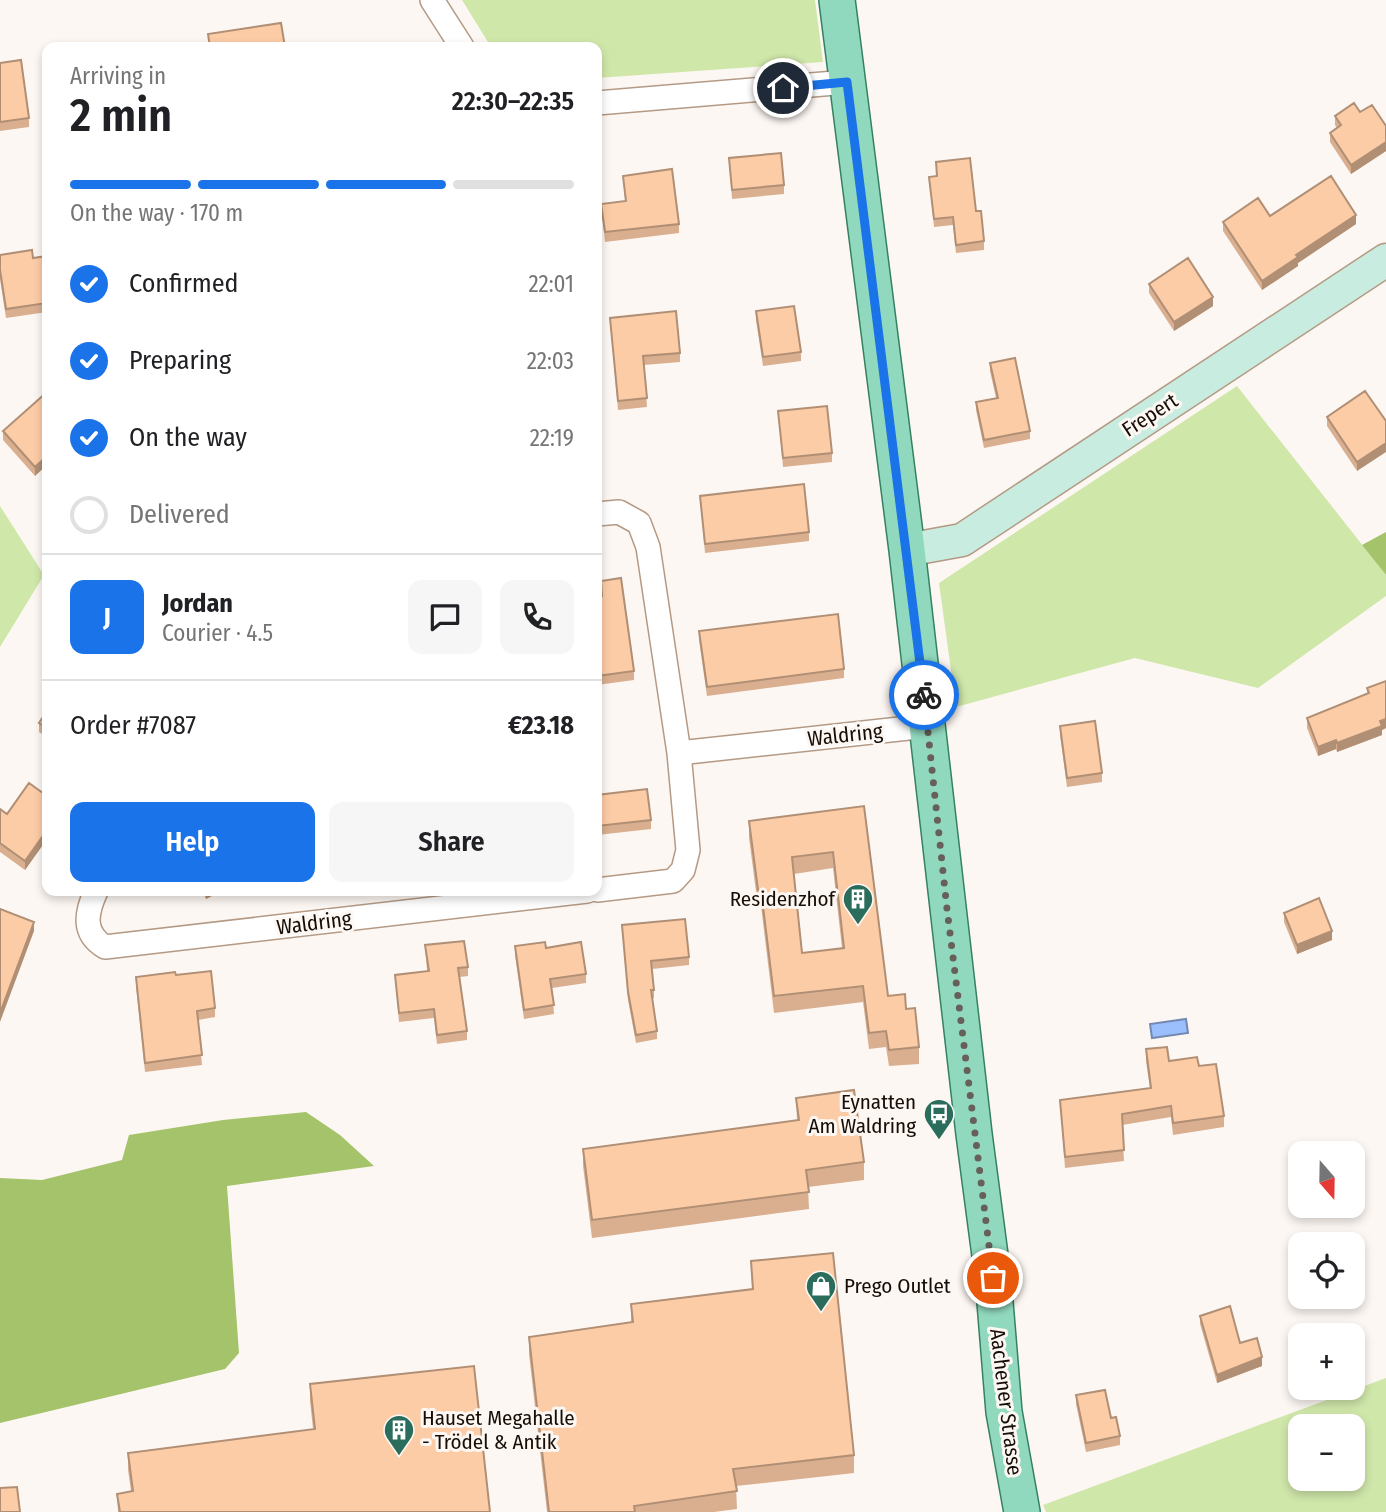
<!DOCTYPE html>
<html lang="en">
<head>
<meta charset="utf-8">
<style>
	:root { --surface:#fff; --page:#f6f6f6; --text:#202124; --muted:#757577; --line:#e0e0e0; --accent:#1a73e8 }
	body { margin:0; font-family:"Fira Sans Condensed",sans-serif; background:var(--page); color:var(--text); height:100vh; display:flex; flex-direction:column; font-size:26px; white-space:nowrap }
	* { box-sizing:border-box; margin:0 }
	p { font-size:23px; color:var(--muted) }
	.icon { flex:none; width:38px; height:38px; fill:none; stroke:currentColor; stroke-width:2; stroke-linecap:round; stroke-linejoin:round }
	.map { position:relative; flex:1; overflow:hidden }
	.details { position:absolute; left:42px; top:42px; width:560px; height:854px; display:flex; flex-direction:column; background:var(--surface); border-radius:14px; box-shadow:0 4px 10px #0003 }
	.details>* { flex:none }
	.needle { width:46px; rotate:160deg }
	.fabs { position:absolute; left:1288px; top:1141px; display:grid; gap:14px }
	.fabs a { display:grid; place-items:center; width:77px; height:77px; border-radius:14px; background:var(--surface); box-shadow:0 4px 10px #0003; font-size:35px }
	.pin { position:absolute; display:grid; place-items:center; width:60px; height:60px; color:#fff; margin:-30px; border:4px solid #fff; border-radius:50%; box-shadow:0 2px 7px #0007 }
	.courier { position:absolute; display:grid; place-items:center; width:70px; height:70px; margin:-35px; border:5px solid #1a73e8; border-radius:50%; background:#fff; color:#222; box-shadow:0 2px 9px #0007 }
	.overview em { font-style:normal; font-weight:600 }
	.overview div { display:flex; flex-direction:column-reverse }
	.overview { display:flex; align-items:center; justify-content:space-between; height:119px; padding:0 28px }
	h1 { font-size:46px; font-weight:600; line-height:52px }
	.bar { display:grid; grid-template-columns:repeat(4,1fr); gap:10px 7px; align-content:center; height:84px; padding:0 28px }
	.bar i { height:9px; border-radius:5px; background:var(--line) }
	.bar .active { background:var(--accent) }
	.bar p { grid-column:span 4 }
	.line { display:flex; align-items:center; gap:18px; padding:0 28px; border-top:2px solid var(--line) }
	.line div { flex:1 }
	.round { display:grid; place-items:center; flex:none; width:74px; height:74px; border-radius:14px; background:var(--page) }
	ol { padding:0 28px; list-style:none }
	li { display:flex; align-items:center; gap:21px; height:77px }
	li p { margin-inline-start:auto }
	li .icon { padding:7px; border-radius:50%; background:var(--accent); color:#fff; stroke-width:4 }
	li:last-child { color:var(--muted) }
	li i { width:38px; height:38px; border:4px solid var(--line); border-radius:50% }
	.primary-button { display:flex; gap:14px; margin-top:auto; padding:14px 28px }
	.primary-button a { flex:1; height:80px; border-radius:14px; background:var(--accent); color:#fff; font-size:28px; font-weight:600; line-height:80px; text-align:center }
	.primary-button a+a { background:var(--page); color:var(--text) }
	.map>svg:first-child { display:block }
	.green { fill:#d0e7aa; fill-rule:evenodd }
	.forest { fill:#a4c36a }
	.water { fill:#9bbefc; stroke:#7389b2; stroke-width:2 }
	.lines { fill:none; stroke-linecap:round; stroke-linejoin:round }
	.street-casing { stroke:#b49a85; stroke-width:26 }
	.secondary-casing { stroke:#b49a85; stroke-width:35 }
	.primary-casing { stroke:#368162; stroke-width:38 }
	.street { stroke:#fff; stroke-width:23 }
	.secondary { stroke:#c8ecdf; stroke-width:32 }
	.primary { stroke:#91d9be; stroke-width:35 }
	.wall { fill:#d9af90; fill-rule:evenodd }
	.shaded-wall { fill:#b08f75 }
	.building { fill:#fccca7; stroke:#b08f75; stroke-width:2; fill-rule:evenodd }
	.done { stroke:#675f59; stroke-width:7; stroke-dasharray:0 12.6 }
	.route { stroke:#1a73e8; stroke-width:9 }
	.labels { text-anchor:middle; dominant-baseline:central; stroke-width:6; stroke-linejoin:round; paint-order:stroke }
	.street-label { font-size:21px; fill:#160d06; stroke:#fdf7f3 }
	.poi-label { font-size:21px; fill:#160d06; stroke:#fdf7f3; text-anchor:end }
</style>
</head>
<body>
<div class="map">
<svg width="1386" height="1512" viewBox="0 0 1386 1512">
	<rect width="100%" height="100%" fill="#fdf7f3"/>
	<!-- green -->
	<path class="green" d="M462 0H815L823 62 597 78V47H491Z
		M1237 386 1386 575V596L1258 688 1135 658 956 707 939 583Z
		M0 506 44 575 0 647Z
		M1386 1378V1512H1046L1043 1505ZM1300 1426H1353V1479H1300Z"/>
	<!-- forest -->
	<path class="forest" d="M1386 532V575L1362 545Z
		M306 1112 340 1135 374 1166 227 1186 239 1353 225 1369 0 1423V1178L42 1180 122 1160 129 1135 223 1120Z"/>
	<!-- water -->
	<path class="water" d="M1186 1019 1188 1033 1152 1038 1150 1024Z"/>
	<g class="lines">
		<!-- street casing -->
		<g class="street-casing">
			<path id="street" d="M432 0 462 47
				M597 103 847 82
				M597 514 619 512 639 523 648 547 679 753 688 850 683 870 673 881 597 890
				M679 753 927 726
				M96 891C86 913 82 933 105 947L587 891"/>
		</g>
		<!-- secondary casing -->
		<g class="secondary-casing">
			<path id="secondary" d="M907 550 962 540 1386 260"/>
		</g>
		<!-- primary casing -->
		<g class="primary-casing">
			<path id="primary" d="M837 0 907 550 974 1134 993 1278 1004 1412 1022 1512"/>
		</g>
		<!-- street -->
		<use href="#street" class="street"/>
		<!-- secondary -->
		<use href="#secondary" class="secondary"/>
		<!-- primary -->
		<use href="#primary" class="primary"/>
	</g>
	<!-- wall -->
	<path class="wall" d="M0 63 29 118V127L0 131Z
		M1360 112 1386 126V151L1351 174 1330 142V133L1337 128 1335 125V116Z
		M729 158 784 185V194L732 199Z
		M936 162 976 211 984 241V250L956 253 953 225 934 227 929 177 936 176Z
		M623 176 679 224V233L605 242 601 204 625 201Z
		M1270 216 1356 224 1298 263V266L1262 290 1223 231V222Z
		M0 255 33 258 47 256V312L6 318 0 279Z
		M1149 284 1213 306 1174 331 1149 293Z
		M756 311 801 352V361L763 366 756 320Z
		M610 318 680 353V362L644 365 647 407 618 410Z
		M990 363 1030 431V439L984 448 976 410V402L996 398 990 371Z
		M1365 391 1357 471 1327 426V417Z
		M47 392 35 476 3 440V431Z
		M778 411 832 453V462L783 467Z
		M700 496 809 532V541L705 553Z
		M601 581 634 671V680L597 685V596H601Z
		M699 631 844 669V678L707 696 699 640Z
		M1386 681V728L1382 730V735L1337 752 1336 749 1318 756 1307 728V718L1367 693V688Z
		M47 711V737L39 732V723Z
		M1060 726 1102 773V782L1067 787 1060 735Z
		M597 795 651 820V829L597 835Z
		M47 796V839L25 870 0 852V809L7 814Z
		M864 806 888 996 906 1009 919 1047V1064L889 1066 886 1047 869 1049 863 1002 774 1013 761 906 758 907 749 838V821ZM833 868 842 948 802 953 794 874Z
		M202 891H221L206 899Z
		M1284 913 1332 940 1297 954 1284 922Z
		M622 925 689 957V965L652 969 654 990V998H652L657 1031V1039L636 1043 628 1000Z
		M425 945 468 967V976L460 977 467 1031V1040L437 1044 434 1018 399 1022 395 975 427 971Z
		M515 946 546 948 586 974V983L552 988 554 1014 524 1019 515 955Z
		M176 975 215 1008V1017L198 1020 202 1065 145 1072 136 986V977Z
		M1146 1049 1169 1061 1199 1066 1224 1116V1127L1173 1135 1171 1117 1122 1125 1124 1161 1065 1168 1060 1100 1150 1089 1146 1061Z
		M796 1098 864 1162V1180L808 1187 809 1209 592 1238 583 1166V1149L797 1120Z
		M751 1261 854 1455V1473L736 1486 737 1509 714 1512H547L529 1354V1337L631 1323V1304L752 1289Z
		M1200 1316 1240 1343 1262 1366 1217 1383 1200 1324Z
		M310 1384 490 1512H118L117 1494 131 1491 128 1470V1453L313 1429 310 1401Z
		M1076 1395 1111 1418 1120 1436V1445L1086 1452 1076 1404Z"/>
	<!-- shaded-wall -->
	<path class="shaded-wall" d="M1386 142V151L1351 174V165Z
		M1356 215V224L1298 263V266L1262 290V281L1296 255Z
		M1213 297V306L1174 331V322Z
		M1386 443V452L1357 471V462Z
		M47 456V465L35 476V467Z
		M1386 719V728L1382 730V735L1337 752V743Z
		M1336 740V749L1318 756V747Z
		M47 830V839L25 870V861Z
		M206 891H221L206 899Z
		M34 922V931L0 1022V1013Z
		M1332 931V940L1297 954V945Z
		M1262 1357V1366L1217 1383V1375Z"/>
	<!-- building -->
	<path class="building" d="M281 23 285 47H210L208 34Z
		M21 60 29 118 0 122V63Z
		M1354 103 1360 112 1372 105 1386 126V142L1351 165 1330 133 1341 125 1335 116Z
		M781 153 784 185 732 190 729 158Z
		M970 158 976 211H981L984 241 956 245 953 217 934 219 929 177 937 176 936 162Z
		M672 169 679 224 605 232 601 204 626 201 623 176Z
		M1331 176 1356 215 1296 255 1298 257 1262 281 1223 222 1258 198 1270 216Z
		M32 250 33 258 47 256V303L6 309 0 270V255Z
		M1188 258 1213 297 1174 322 1149 284Z
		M794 306 801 352 763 357 756 311Z
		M676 311 680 353 643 356 647 398 618 401 610 318Z
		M1015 358 1030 431 984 440 976 402 998 398 990 363Z
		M1365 391 1386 421V443L1357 462 1327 417Z
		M47 392V456L35 467 3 431Z
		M827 406 832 453 783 458 778 411Z
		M804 484 809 532 705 544 700 496Z
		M621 578 634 671 597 676V596H602L601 581Z
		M838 614 844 669 707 687 699 631Z
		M1386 681V719L1380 721 1382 726 1337 743 1336 740 1318 747 1307 718 1369 693 1367 688Z
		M47 711V728L39 723Z
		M1095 721 1102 773 1067 778 1060 726Z
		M29 783 47 796V830L25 861 0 843V809L7 814Z
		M647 789 651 820 597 826V795Z
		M864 806 888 996 905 994 906 1009 915 1008 919 1047 889 1050 886 1031 869 1033 863 986 774 996 761 890H758L749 821ZM833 852 844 948 802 953 792 857Z
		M1319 898 1332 931 1297 945 1284 913Z
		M0 909 34 922 0 1013Z
		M685 919 689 957 651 961 654 990H651L657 1031 636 1035 628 992 622 925Z
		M464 941 468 967 458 968 467 1031 437 1035 434 1009 399 1013 395 975 429 971 425 945Z
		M545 942 546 948 581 942 586 974 550 979 554 1005 524 1010 515 946Z
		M211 971 215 1008 197 1011 202 1055 145 1063 136 977 175 972 176 975Z
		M1167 1047 1169 1061 1197 1057 1199 1066 1216 1064 1224 1116 1173 1123 1171 1106 1122 1114 1124 1150 1065 1157 1060 1100 1151 1088 1146 1049Z
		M854 1090 864 1162 806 1170 809 1192 592 1220 583 1149 799 1120 796 1098Z
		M833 1253 854 1455 733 1469 737 1491 634 1506 635 1512H549L529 1337 633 1322 631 1304 753 1289 751 1261Z
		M1230 1306 1240 1343 1257 1338 1262 1357 1217 1375 1200 1316Z
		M474 1366 490 1512H120L117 1494 133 1491 128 1453 315 1429 310 1384Z
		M1105 1390 1111 1418 1116 1417 1120 1436 1086 1443 1076 1395Z
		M17 1487 20 1512H0V1488Z"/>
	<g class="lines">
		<!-- done -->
		<path class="done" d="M924 695 947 909 993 1278"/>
		<!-- route -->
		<path class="route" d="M783 88 847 82 924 695"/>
	</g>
	<!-- icons -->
	<defs>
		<g id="building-pin" transform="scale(1.575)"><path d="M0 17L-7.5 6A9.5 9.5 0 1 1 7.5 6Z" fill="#2b6d5c" stroke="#fdf7f3"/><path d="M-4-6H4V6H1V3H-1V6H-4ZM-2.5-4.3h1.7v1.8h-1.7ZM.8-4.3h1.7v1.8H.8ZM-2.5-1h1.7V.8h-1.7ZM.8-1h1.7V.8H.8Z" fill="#fff"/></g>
		<g id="bus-pin" transform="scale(1.575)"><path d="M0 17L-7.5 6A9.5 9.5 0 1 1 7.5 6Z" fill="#2b6d5c" stroke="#fdf7f3"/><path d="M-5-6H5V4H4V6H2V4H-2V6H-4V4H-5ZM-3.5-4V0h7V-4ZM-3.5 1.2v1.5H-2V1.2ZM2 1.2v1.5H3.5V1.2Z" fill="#fff"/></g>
		<g id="shop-pin" transform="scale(1.575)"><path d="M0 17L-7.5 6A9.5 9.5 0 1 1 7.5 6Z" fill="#2b6d5c" stroke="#fdf7f3"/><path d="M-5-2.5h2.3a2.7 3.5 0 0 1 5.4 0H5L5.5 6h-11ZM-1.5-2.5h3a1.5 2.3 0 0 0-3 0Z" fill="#fff"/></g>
	</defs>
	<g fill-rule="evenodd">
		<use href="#building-pin" x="858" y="899"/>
		<use href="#bus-pin" x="939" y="1114"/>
		<use href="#shop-pin" x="821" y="1286"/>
		<use href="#building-pin" x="399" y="1430"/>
	</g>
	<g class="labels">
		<!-- street labels -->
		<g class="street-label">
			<text transform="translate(1150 415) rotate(-33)">Frepert</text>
			<text transform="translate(845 735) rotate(-6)">Waldring</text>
			<text transform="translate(314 923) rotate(-7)">Waldring</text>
			<text transform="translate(1006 1402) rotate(83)">Aachener Strasse</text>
		</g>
		<!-- poi labels -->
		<g class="poi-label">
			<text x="835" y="899">Residenzhof</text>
			<text x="916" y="1102">Eynatten<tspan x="916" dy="24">Am Waldring</tspan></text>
			<text x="844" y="1286" text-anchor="start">Prego Outlet</text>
			<text x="422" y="1418" text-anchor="start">Hauset Megahalle<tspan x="422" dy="24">- Trödel &amp; Antik</tspan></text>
		</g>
	</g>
</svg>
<div class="fabs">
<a><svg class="needle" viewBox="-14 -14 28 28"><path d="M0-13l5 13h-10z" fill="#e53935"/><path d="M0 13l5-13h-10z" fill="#757577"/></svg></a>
<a><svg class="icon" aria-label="locate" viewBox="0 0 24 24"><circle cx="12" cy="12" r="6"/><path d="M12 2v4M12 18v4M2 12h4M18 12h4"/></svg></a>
<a>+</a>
<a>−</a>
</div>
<div class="pin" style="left:993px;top:1278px;background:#ea580c"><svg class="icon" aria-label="bag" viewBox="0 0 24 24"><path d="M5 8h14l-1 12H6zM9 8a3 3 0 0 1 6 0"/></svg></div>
<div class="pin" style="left:783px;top:88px;background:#1f2937"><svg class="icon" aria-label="home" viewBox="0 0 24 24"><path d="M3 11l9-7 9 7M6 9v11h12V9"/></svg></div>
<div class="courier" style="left:924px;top:695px"><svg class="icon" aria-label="bike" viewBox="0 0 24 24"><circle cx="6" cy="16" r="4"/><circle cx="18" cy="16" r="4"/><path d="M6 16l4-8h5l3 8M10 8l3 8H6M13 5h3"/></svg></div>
<section class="details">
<div class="overview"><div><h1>2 min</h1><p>Arriving in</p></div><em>22:30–22:35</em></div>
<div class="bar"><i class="active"></i><i class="active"></i><i class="active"></i><i></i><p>On the way · 170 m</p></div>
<ol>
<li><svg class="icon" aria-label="check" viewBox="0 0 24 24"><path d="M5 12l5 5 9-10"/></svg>Confirmed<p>22:01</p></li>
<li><svg class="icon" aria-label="check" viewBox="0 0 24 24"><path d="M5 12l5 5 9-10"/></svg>Preparing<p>22:03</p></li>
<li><svg class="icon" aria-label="check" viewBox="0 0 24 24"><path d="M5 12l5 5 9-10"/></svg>On the way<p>22:19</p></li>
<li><i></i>Delivered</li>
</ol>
<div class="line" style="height:126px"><b class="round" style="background:var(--accent);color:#fff">J</b><div><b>Jordan</b><p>Courier · 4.5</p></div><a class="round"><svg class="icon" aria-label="chat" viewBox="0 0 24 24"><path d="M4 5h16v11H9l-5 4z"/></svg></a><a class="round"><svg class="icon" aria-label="phone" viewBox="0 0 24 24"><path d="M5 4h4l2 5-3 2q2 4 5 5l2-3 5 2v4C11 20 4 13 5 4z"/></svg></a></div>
<div class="line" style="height:91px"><div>Order #7087</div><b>€23.18</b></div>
<div class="primary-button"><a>Help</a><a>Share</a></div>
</section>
</div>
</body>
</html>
